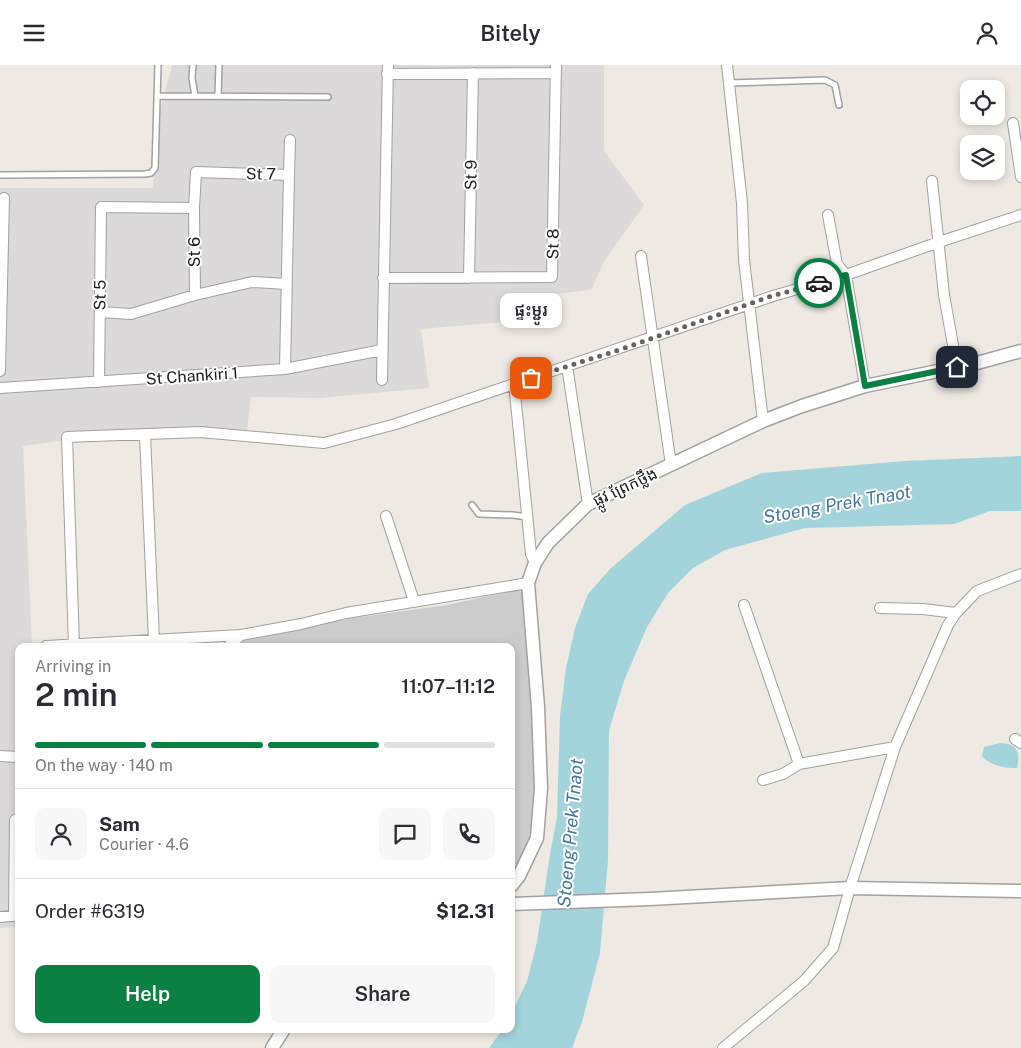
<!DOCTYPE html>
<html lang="en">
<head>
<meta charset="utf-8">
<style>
	:root { --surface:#fff; --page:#f7f7f7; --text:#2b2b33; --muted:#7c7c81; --line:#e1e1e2; --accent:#0b8043 }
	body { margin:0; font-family:"Public Sans","Noto Sans Khmer",sans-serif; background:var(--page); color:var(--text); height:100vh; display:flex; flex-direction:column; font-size:19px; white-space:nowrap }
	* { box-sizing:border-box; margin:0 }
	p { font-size:16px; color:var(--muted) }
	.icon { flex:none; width:28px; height:28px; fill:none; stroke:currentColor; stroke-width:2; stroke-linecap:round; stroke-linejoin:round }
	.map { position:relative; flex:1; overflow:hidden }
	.drawer { position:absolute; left:15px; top:578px; width:500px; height:390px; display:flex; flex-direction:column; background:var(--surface); border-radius:10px; box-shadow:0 2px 8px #0003 }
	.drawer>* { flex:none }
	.buttons { position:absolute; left:960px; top:15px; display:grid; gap:10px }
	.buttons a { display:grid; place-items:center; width:45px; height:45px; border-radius:10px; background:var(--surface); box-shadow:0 2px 8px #0003; font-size:25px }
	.pin { position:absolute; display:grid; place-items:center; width:42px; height:42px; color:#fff; margin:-21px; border-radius:10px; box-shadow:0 2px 8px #0006 }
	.courier { position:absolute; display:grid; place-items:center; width:50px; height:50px; margin:-25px; border:4px solid #0b8043; border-radius:50%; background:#fff; color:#222; box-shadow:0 1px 6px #0007 }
	.bubble { position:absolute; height:35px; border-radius:10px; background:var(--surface); box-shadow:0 2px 8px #0003; font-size:16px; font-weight:600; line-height:35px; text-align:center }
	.head em { font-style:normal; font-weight:600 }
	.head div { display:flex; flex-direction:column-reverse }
	.head { display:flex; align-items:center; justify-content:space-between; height:85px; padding:0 20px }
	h1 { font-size:32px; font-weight:600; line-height:38px }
	.bar { display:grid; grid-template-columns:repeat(4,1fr); gap:8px 5px; align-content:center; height:60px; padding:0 20px }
	.bar i { height:6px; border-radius:4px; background:var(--line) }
	.bar .current { background:var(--accent) }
	.bar p { grid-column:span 4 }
	.line { display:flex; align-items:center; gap:12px; padding:0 20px; border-top:1px solid var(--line) }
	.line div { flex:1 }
	.round { display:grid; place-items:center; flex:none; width:52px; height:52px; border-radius:10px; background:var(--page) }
	.cta { display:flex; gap:10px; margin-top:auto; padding:10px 20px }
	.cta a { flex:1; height:58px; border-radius:10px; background:var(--accent); color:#fff; font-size:20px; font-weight:600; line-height:58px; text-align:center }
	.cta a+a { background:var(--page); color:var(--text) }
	header { display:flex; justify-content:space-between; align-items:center; height:65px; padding:0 20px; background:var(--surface); font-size:22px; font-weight:600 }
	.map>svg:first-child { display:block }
	.residential { fill:#dbd9da }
	.religious { fill:#cbcbcb }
	.water { fill:#a3d3db }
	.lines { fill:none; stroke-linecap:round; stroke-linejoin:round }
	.service-casing { stroke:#a1a1a1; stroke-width:8 }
	.minor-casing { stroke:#a1a1a1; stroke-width:12 }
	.tertiary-casing { stroke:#a1a1a1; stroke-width:15 }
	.service { stroke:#fff; stroke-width:5 }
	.minor { stroke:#fff; stroke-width:10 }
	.tertiary { stroke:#fff; stroke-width:12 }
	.done { stroke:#666462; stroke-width:5; stroke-dasharray:0 9 }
	.route { stroke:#0b8043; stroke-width:6 }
	.labels { text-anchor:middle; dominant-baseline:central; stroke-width:4; stroke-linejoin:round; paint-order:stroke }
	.street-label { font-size:16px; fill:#1d1d1d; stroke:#fff }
	.water-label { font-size:18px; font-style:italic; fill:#45789b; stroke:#fff }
</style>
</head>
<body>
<header><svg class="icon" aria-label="menu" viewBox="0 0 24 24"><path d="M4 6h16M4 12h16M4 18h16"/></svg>Bitely<svg class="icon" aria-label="person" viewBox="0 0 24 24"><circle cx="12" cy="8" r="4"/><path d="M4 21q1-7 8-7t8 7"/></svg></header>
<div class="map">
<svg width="1021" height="983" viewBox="0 0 1021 983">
	<rect width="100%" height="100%" fill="#eee9e2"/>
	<!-- residential -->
	<path class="residential" d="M172 0H604V86L644 140 605 195 591 225 507 234 503 257 421 264 429 323 320 333 251 332 247 365 165 362 23 381 32 581H19V861L0 863V123H153L157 59Z"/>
	<!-- religious -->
	<path class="religious" d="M526 523 539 726 534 776 511 813V581H238L241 574 353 553 447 540Z"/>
	<!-- water -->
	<path class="water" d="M1021 391V446H990L954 459 805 463 725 485 693 503 668 528 647 562 624 616 609 665 608 795 600 888 582 957 572 983H489L503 964H511V950L527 916 537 877 550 789 557 752 560 651 566 603 575 563 588 529 610 504 685 440 762 408 905 396Z
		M1000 678C1016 678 1021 686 1017 703 1004 703 991 701 982 691L984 682Z"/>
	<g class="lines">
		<!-- service casing -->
		<g class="service-casing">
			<path id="service" d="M193 0 192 13 195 31
				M728 18 825 15 835 20 839 40
				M157 31 328 32
				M218 31 219 0
				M0 110 145 109 151 108 155 103 158 0
				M472 440 479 449 513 450 527 452"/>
		</g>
		<!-- minor casing -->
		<g class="minor-casing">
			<path id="minor" d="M727 0 742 138 744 195 763 356
				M387 9 556 8
				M1013 58 1021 112
				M289 110 290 75
				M932 116 944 230 957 302
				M194 143 195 230
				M828 150 837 199 846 210 865 321
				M641 191 671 400
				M383 213 552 212 556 0
				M469 213 473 8
				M100 247 131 249 195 230 252 217 287 219
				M567 301 588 439
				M0 306 4 133
				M382 315 388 0
				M99 317 101 142 194 143 196 107 289 110 285 304
				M514 318 531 489 535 498
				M0 323 285 304 382 285
				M145 370 154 575
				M386 451 414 536
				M744 540 799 699
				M880 543 923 544 956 548
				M46 581 241 570
				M74 581 67 372 200 367 324 378 396 359 773 231 846 210 939 177 1021 150
				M229 581 241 570 301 559 346 548 528 518
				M1015 674 1021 678
				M0 691 19 692
				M763 715 783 709 799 699 895 682
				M14 851 15 755
				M0 852 19 850
				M723 983 804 916 833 883 850 823 895 682 948 560 956 548 977 526 1021 509"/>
		</g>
		<!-- tertiary casing -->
		<g class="tertiary-casing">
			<path id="tertiary" d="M511 821 519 811 537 773 541 723 538 642 528 518 535 498 548 478 588 439 763 356 802 341 865 321 977 298 1021 286
				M511 839 650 834 850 823 1021 826
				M272 983 284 964"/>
		</g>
		<!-- service -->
		<use href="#service" class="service"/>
		<!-- minor -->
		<use href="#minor" class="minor"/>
		<!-- tertiary -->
		<use href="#tertiary" class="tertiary"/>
	</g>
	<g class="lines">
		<!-- done -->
		<path class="done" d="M531 313 622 284 772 231 819 218"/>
		<!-- route -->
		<path class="route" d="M819 218 846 210 865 321 957 302"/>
	</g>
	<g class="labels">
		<!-- street labels -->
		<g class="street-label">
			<text transform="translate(261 109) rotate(1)">St 7</text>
			<text transform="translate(471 110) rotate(-89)">St 9</text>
			<text transform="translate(553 179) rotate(-89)">St 8</text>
			<text transform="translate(194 187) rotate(-90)">St 6</text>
			<text transform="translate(100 230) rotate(-89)">St 5</text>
			<text transform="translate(192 311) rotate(-4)">St Chankiri 1</text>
			<text transform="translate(625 422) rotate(-25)">ផ្លូវ ព្រែកថ្លឹង</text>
		</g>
		<!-- water labels -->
		<g class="water-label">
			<text transform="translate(837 439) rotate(-10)">Stoeng Prek Tnaot</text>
			<text transform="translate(570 768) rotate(-85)">Stoeng Prek Tnaot</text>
		</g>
	</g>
</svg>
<div class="buttons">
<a><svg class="icon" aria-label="locate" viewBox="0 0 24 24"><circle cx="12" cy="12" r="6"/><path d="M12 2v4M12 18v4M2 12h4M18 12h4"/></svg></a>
<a><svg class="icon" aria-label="layers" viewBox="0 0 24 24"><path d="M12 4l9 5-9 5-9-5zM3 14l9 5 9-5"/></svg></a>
</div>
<div class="pin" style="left:531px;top:313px;background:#ea580c"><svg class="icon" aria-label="bag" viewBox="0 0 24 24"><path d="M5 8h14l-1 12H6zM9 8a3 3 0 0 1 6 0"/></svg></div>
<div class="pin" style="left:957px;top:302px;background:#1f2937"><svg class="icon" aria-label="home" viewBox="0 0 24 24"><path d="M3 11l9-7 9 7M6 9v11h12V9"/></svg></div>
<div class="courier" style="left:819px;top:218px"><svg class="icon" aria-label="car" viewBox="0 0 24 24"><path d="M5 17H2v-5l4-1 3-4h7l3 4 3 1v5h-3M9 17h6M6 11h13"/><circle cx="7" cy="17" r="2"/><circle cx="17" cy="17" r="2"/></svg></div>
<div class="bubble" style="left:500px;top:228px;width:62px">ផ្ទះម្ជូរ</div>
<section class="drawer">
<div class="head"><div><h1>2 min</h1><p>Arriving in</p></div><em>11:07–11:12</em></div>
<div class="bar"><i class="current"></i><i class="current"></i><i class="current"></i><i></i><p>On the way · 140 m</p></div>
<div class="line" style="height:90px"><a class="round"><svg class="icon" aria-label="person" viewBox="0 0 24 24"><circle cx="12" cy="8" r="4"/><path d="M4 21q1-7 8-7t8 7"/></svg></a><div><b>Sam</b><p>Courier · 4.6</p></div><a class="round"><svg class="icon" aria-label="chat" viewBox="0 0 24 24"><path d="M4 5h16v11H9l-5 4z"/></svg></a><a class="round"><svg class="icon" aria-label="phone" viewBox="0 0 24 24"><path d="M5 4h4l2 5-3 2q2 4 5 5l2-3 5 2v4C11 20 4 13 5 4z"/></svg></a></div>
<div class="line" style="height:65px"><div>Order #6319</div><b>$12.31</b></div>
<div class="cta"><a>Help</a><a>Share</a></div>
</section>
</div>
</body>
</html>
